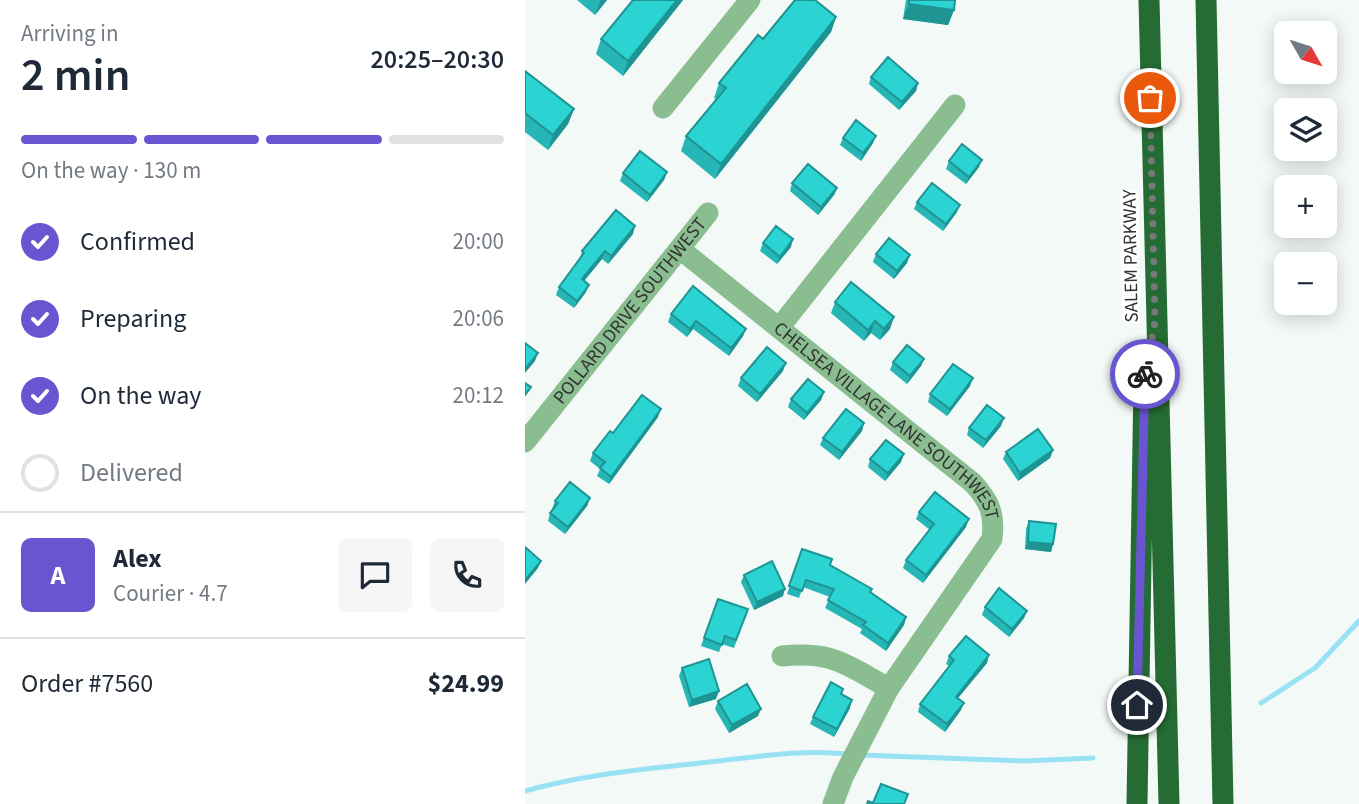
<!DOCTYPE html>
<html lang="en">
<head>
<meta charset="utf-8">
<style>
	:root { --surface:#fff; --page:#f6f6f7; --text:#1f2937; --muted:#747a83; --line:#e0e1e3; --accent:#6955cf }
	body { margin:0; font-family:"Source Sans 3",sans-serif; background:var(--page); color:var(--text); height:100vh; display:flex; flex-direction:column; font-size:26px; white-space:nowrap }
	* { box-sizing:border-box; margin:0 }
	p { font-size:23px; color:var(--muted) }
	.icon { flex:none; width:38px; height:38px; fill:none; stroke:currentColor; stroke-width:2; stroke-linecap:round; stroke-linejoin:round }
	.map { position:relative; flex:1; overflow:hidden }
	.panel { display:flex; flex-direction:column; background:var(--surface); width:525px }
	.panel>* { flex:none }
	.needle { width:46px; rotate:129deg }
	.buttons { position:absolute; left:749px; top:21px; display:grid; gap:14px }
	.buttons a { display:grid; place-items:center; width:63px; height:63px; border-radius:10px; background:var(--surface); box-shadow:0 4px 18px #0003; font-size:35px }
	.pin { position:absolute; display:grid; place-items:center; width:60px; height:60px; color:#fff; margin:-30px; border:4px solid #fff; border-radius:50%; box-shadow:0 2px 7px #0007 }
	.courier { position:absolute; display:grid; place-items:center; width:70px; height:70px; margin:-35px; border:5px solid #6955cf; border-radius:50%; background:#fff; color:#222; box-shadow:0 2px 9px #0007 }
	.headline em { font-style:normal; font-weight:600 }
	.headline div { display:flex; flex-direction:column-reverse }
	.headline { display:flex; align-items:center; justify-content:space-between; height:119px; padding:0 21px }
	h1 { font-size:46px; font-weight:600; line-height:52px }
	.bar { display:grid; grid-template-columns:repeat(4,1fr); gap:10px 7px; align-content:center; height:84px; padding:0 21px }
	.bar i { height:9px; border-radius:5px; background:var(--line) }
	.bar .active { background:var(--accent) }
	.bar p { grid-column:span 4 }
	.line { display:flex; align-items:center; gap:18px; padding:0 21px; border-top:2px solid var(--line) }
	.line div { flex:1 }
	.round { display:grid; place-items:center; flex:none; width:74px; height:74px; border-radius:10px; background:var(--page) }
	ol { padding:0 21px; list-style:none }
	li { display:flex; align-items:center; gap:21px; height:77px }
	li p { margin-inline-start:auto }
	li .icon { padding:7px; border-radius:50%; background:var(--accent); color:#fff; stroke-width:4 }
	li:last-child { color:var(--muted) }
	li i { width:38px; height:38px; border:4px solid var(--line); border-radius:50% }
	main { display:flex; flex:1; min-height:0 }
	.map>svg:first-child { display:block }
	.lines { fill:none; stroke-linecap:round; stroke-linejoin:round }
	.stream { stroke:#99e2f6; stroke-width:5 }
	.minor { stroke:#8abd8f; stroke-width:21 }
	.highway { stroke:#256c34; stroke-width:21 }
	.wall { fill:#25b6b5 }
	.shaded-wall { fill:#1e9493 }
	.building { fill:#2bd4d2; stroke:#1e9493; stroke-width:2 }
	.done { stroke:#757977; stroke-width:7; stroke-dasharray:0 12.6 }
	.route { stroke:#6955cf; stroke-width:9 }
	.labels { text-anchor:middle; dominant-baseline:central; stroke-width:6; stroke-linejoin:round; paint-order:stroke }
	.street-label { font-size:19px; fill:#313433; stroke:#fff }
</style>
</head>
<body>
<main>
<section class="panel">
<div class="headline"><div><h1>2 min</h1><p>Arriving in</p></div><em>20:25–20:30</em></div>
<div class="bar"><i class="active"></i><i class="active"></i><i class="active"></i><i></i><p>On the way · 130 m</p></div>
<ol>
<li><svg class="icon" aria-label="check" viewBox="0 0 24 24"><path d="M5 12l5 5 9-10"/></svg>Confirmed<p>20:00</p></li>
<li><svg class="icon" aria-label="check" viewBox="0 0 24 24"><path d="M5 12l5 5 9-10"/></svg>Preparing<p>20:06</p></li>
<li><svg class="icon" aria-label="check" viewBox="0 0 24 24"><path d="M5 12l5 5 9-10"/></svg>On the way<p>20:12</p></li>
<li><i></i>Delivered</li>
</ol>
<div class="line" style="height:126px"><b class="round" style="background:var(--accent);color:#fff">A</b><div><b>Alex</b><p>Courier · 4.7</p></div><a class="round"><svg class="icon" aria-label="chat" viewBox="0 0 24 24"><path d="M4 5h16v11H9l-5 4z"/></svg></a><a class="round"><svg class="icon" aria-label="phone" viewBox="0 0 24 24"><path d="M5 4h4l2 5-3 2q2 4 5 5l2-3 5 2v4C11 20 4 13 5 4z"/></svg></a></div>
<div class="line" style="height:91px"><div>Order #7560</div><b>$24.99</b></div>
</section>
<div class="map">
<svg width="834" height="804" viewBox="0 0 834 804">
	<rect width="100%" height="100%" fill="#f2f9f6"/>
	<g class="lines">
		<!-- stream -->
		<path class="stream" d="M736 703 790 668 834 621
			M335 755 498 761 568 758
			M0 791C61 774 122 769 184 762 231 757 275 749 322 754"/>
		<!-- minor -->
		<g class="minor">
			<path d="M138 108 225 0"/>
			<path id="s1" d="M155 249 448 483C465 502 470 514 467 539L364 688 318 777 308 804"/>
			<path d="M254 328 430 105"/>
			<path id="s2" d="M0 442 183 213"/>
			<path d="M257 656C309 651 321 665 364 688"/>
		</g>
		<!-- highway -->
		<path class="highway" d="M624 0 644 804
			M681 0 698 804
			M612 804 619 382 624 355"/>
	</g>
	<!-- wall -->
	<path class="wall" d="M52 0H82L70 15Z
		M158 0 98 76 71 54 76 39Z
		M381 0H430L429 10 423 25 378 19Z
		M311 17 306 32 190 179 156 151 161 136 191 99 189 98 194 83 238 39Z
		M0 71 49 109 43 124 23 150 0 132Z
		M346 77 393 83 391 91 374 110 344 84Z
		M318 138 348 143 336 161 315 145Z
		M424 161 454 167 441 184 421 169Z
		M142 172 139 180 122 202 95 181 98 173Z
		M267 183 312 188 309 195 293 215 265 191Z
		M392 202 432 212 418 231 389 209Z
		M108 234 83 264 77 259 59 281 61 292 49 308 31 295 34 287 55 259 57 251Z
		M238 243 266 247 252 264 235 251Z
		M351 254 382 263 369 279 348 262Z
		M310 302 365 329 355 340 346 333 339 341 306 313Z
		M146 314 221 329 218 336 204 356 168 329 162 337 143 322Z
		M399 359 396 366 382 384 365 370 368 362Z
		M258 371 232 402 213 386 216 378Z
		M445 386 422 416 403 402 405 394Z
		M299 392 296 400 279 420 263 407 266 399Z
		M133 417 84 484 72 476 75 469 65 461 68 453 88 433Z
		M339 423 337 431 314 460 295 445 298 438Z
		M476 426 458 448 442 435 444 428Z
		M528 450 525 458 493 481 478 459 481 452Z
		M345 459 376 462 360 481 343 467Z
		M65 498 62 506 40 534 23 521 25 513 28 509H27L30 501Z
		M394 512 441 527 398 583 378 568 381 560 405 530 391 519Z
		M504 521 528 544 526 552 500 549 501 529Z
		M277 549 305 565 381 617 379 625 361 651 335 633 337 629 300 608 305 597 278 587 274 598 262 594Z
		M219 575 258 596 229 610 216 582Z
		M193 599 223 609 209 648 197 644 194 652 176 646Z
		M460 607 502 611 499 618 484 637 457 615Z
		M424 656 462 663 433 698 436 710 420 732 393 712 395 704 424 666 421 664Z
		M157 668 191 699 164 707 154 676Z
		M316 694 325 708 309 737 285 724 288 717Z
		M193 701 233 716 204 733 190 709Z"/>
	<!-- shaded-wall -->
	<path class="shaded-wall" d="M76 0H82L70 15Z
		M152 0H158L98 76 103 61Z
		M384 4 429 10 423 25 378 19Z
		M311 17 306 32 190 179 196 164Z
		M393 83 391 91 374 110 377 102Z
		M49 109 43 124 23 150 28 135Z
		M351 136 348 143 336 161 338 153Z
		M457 160 454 167 441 184 444 177Z
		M142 172 139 180 122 202 125 195Z
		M312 188 309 195 293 215 296 207Z
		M435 205 432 212 418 231 421 224Z
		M110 226 108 234 83 264 86 256Z
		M268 239 266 247 252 264 255 257Z
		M80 251 77 259 54 287 57 279Z
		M385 255 382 263 369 279 372 271Z
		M64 285 61 292 49 308 52 301Z
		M369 317 365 329 355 340 359 329Z
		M171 321 168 329 162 337 165 329Z
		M350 321 346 333 339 341 343 330Z
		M221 329 218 336 204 356 206 348Z
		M13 353 10 361 0 373V369Z
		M399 359 396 366 382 384 385 376Z
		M261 363 258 371 232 402 235 394Z
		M448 378 445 386 422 416 425 409Z
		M299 392 296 400 279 420 282 413Z
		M136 409 133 417 84 484 86 477Z
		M479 418 476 426 458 448 461 440Z
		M339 423 337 431 314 460 317 452Z
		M528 450 525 458 493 481 495 473Z
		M379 454 376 462 360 481 363 473Z
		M65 498 62 506 40 534 43 527Z
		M444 519 441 527 398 583 401 575Z
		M503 542 528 544 526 552 500 549Z
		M16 561 13 568 0 584V580Z
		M260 589 258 596 229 610 232 602Z
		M502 611 499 618 484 637 487 629Z
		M381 617 379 625 361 651 363 643Z
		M464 655 462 663 428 704 431 697Z
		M194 691 191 699 164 707 167 700Z
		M327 700 325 708 309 737 312 729Z
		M439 703 436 710 420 732 422 724Z
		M236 709 233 716 204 733 207 725Z"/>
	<!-- building -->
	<path class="building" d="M108 0H152L103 61 76 39Z
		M270 0H290L311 17 196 164 161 136 201 88 194 83 233 35 238 39Z
		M384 0H430L429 10 384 4Z
		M363 57 393 83 377 102 346 77Z
		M0 71 49 109 28 135 0 113Z
		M331 120 351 136 338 153 318 138Z
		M437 144 457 160 444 177 424 161Z
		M115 151 142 172 125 195 98 173Z
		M283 164 312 188 296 207 267 183Z
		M407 183 435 205 421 224 392 202Z
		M91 210 110 226 86 256 80 251 57 279 64 285 52 301 34 287 59 253 57 251Z
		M251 226 268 239 255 257 238 243Z
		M364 238 385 255 372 271 351 254Z
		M326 282 369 317 359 329 350 321 343 330 310 302Z
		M168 286 221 329 206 348 171 321 165 329 146 314Z
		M0 343 13 353 0 369Z
		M382 345 399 359 385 376 368 362Z
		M242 347 261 363 235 394 216 378Z
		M428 364 448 378 425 409 405 394Z
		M283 379 299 392 282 413 266 399Z
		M0 383 6 387 0 395Z
		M117 395 136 409 86 477 75 468 80 462 68 453 85 431 88 433Z
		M462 405 479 418 461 440 444 428Z
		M321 409 339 423 317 452 298 438Z
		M513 429 528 450 495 473 481 452Z
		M361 440 379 454 363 473 345 459Z
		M45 482 65 498 43 527 25 513 33 503 30 501Z
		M410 492 444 519 401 575 381 560 409 524 394 512Z
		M504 521 531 524 528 544 503 542Z
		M0 547 16 561 0 580Z
		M277 549 307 559 305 565 347 589 345 592 381 617 363 643 338 625 341 622 303 600 309 589 281 580 277 591 264 586Z
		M247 561 260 589 232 602 219 575Z
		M474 588 502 611 487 629 460 607Z
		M193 599 223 609 211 640 200 636 197 645 179 638Z
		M441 636 464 655 431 697 439 703 422 724 395 704 429 660 424 656Z
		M184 659 194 691 167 700 157 668Z
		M306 682 318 689 316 694 327 700 312 729 288 717Z
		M222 684 236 709 207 725 193 701Z
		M356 784 383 794 379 804H342L343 801 348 803Z"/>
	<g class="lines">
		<!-- done -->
		<path class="done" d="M620 374 630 322 625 98"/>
		<!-- route -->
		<path class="route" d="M612 705 620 374"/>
	</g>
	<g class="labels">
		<!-- street labels -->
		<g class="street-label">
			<text transform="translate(606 256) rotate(-91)">SALEM PARKWAY</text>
			<text stroke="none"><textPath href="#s2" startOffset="168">POLLARD DRIVE SOUTHWEST</textPath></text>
			<text stroke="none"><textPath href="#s1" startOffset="270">CHELSEA VILLAGE LANE SOUTHWEST</textPath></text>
		</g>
	</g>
</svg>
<div class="buttons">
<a><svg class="needle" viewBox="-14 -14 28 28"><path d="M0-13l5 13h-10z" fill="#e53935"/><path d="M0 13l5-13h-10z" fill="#747a83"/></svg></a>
<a><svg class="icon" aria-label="layers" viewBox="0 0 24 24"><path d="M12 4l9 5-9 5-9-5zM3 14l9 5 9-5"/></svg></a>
<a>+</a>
<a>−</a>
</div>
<div class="pin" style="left:625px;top:98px;background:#ea580c"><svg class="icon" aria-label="bag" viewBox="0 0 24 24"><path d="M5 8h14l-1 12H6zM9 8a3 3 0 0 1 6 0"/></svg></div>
<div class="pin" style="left:612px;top:705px;background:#1f2937"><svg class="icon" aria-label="home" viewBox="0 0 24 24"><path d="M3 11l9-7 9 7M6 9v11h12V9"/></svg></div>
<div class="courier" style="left:620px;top:374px"><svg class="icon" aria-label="bike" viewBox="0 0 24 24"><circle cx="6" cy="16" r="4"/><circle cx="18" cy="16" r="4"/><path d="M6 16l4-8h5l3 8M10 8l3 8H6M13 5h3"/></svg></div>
</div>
</main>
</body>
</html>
